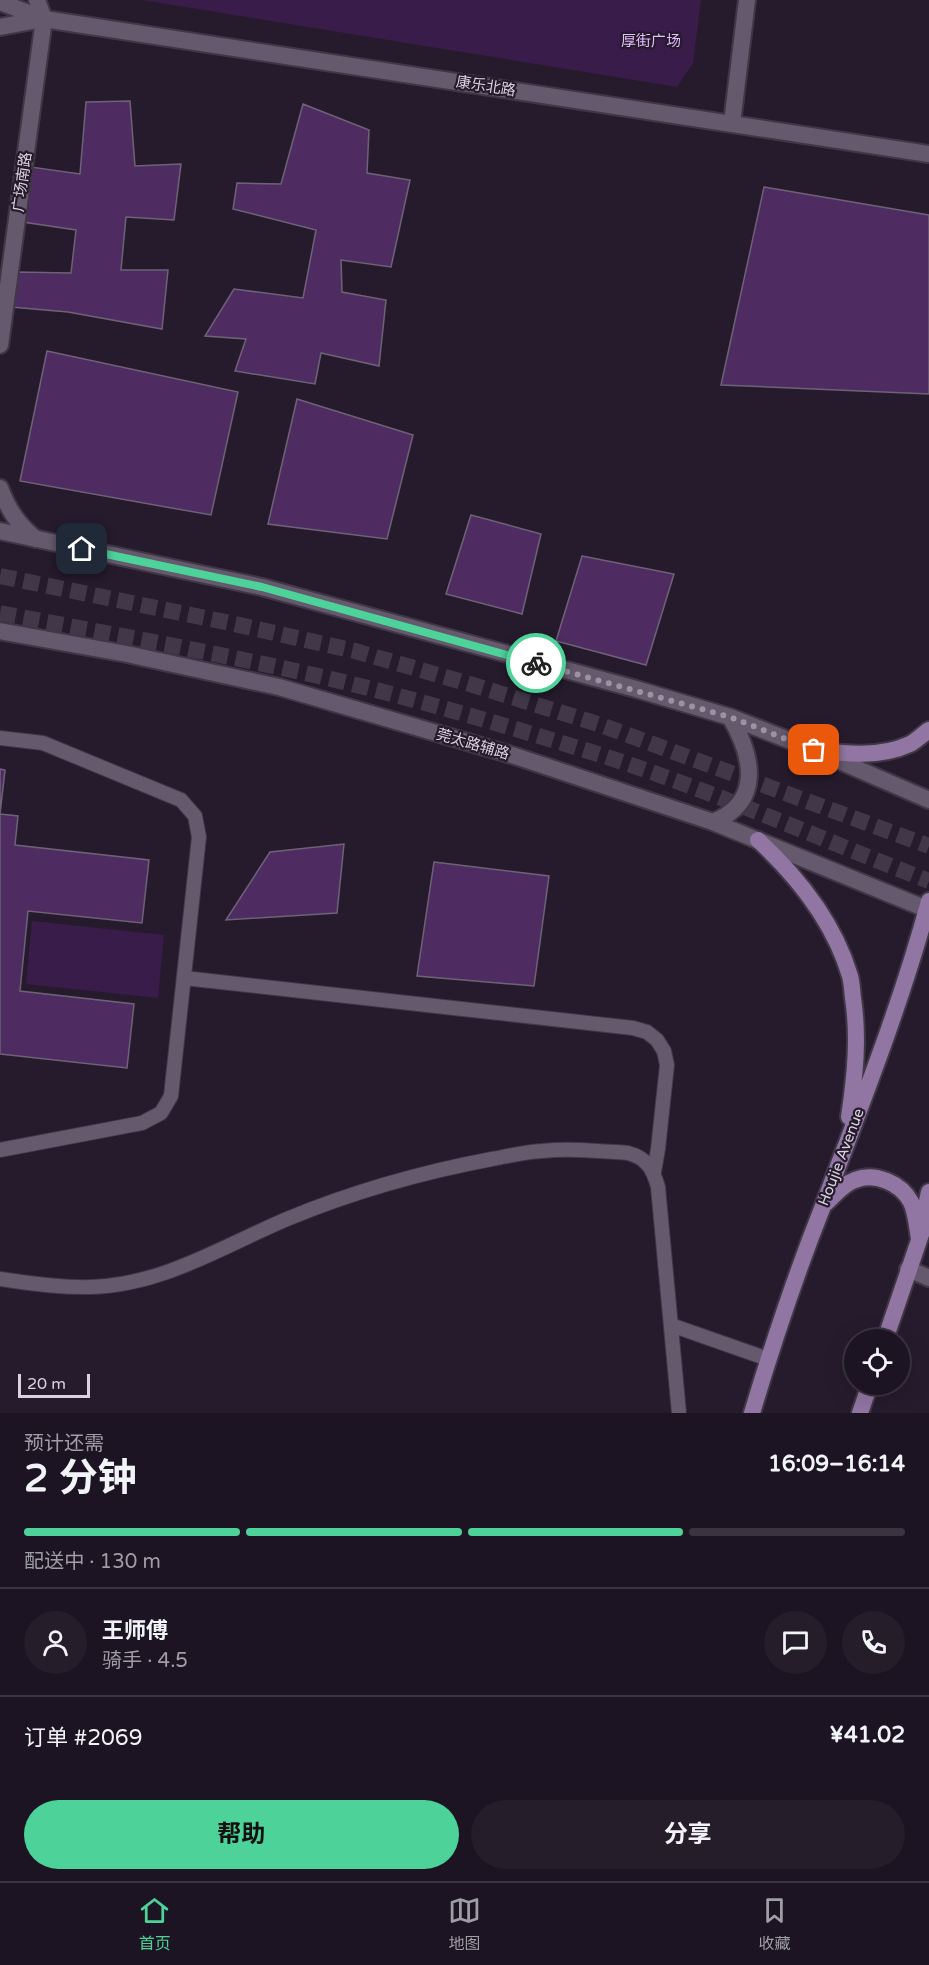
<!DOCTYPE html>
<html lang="zh">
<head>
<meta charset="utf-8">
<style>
	:root { --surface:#1c1422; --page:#251d2a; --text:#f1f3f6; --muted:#a09ea5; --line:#3a3340; --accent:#4dd39a }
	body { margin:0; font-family:"Varela Round","Noto Sans SC",sans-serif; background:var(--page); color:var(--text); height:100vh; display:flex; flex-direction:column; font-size:22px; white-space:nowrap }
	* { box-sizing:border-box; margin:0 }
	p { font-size:20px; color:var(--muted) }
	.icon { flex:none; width:33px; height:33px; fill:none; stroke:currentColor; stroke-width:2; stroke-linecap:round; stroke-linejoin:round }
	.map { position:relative; height:1413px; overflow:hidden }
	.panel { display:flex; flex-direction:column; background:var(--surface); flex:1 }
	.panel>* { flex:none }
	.fabs { position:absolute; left:844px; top:1329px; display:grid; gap:12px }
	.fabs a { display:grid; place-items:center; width:66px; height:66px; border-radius:50%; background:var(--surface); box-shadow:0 6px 24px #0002,0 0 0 2px var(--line); font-size:30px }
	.scale { position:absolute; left:18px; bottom:15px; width:72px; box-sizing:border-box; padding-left:6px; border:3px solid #dad3df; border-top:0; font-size:16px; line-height:21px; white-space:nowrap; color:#dad3df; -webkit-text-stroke:4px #261b2d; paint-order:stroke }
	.pin { position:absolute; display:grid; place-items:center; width:51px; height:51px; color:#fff; margin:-26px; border-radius:12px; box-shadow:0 3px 9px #0006 }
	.courier { position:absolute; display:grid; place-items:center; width:60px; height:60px; margin:-30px; border:4px solid #4dd39a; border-radius:50%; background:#fff; color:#222; box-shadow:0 2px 8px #0007 }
	.summary em { font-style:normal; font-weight:700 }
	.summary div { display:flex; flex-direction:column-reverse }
	.summary { display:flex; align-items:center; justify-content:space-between; height:102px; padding:0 24px }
	h1 { font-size:39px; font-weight:700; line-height:45px }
	.bar { display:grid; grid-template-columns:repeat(4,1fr); gap:9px 6px; align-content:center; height:72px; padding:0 24px }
	.bar i { height:8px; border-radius:4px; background:var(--line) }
	.bar .selected { background:var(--accent) }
	.bar p { grid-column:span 4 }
	.line { display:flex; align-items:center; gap:15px; padding:0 24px; border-top:2px solid var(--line) }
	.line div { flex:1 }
	.round { display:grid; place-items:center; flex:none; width:63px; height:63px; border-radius:32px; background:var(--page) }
	.cta { display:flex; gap:12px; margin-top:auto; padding:12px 24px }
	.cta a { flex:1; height:69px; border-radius:36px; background:var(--accent); color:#111; font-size:24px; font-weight:700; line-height:69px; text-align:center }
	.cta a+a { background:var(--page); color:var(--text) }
	.tab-bar { display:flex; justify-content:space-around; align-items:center; height:84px; border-top:2px solid var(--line); background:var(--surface); font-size:16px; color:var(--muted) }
	.tab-bar a { display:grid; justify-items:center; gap:3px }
	.tab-bar .selected { color:var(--accent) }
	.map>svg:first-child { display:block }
	.green { fill:#391c49 }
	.building { fill:#4e2c61; stroke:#6e6277; stroke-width:1.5 }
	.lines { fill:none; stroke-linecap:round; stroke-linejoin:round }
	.primary-tunnel { stroke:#413748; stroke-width:16; stroke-dasharray:16 8; stroke-linecap:butt }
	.service-casing { stroke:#403745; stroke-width:16 }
	.minor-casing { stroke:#403745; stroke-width:20 }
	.tertiary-casing { stroke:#403745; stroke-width:20 }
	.secondary-casing { stroke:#403745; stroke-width:20 }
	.primary-casing { stroke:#403745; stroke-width:20 }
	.service { stroke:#65596e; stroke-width:14 }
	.minor { stroke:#65596e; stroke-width:16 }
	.tertiary { stroke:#65596e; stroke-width:16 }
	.secondary { stroke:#65596e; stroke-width:16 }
	.primary { stroke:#9175a3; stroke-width:16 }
	.done { stroke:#9b93a1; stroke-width:6; stroke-dasharray:0 10.8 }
	.route { stroke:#4dd39a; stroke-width:8 }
	.labels { text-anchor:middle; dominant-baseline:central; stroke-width:4.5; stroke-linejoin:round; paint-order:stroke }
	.park-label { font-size:15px; fill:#e4bbfe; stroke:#261b2d }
	.street-label { font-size:15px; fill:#dad3df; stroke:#261b2d }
</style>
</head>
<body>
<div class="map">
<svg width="929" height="1413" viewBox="0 0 929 1413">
	<rect width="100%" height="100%" fill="#261b2d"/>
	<!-- green -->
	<path class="green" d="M142 0H701L693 63 677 87Z
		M32 921 164 935 158 998 26 984Z"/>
	<!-- building -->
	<path class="building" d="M130 101 135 166 181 164 174 220 126 217 121 270H168L162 329 68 312 11 307 16 272 71 273 76 230 23 222 31 167 80 174 86 102Z
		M303 104 369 130 367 173 410 180 391 267 341 260 342 292 386 300 379 366 321 353 315 384 235 371 246 339 205 336 234 289 303 298 316 230 233 209 237 183 281 184Z
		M764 187 929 215V394L721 385Z
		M47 351 238 392 211 515 20 481Z
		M297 399 413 435 387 539 268 524Z
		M471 515 541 534 522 614 446 594Z
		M582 556 674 574 646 665 556 641Z
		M0 769 5 770 0 814 18 816 15 845 149 860 142 923 28 911 20 991 134 1004 127 1068 0 1054Z
		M344 844 337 913 226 920 270 852Z
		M434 862 549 876 534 986 417 976Z"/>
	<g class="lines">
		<!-- primary-tunnel -->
		<path class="primary-tunnel" d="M0 576 230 623 355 651 473 685 601 725 929 846
			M0 613C115 635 230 655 344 682 426 702 507 726 588 751 704 787 816 837 929 881"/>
		<!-- service casing -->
		<g class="service-casing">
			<path id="service" d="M0 738 43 743 181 800 195 816 199 837 171 1096 161 1113 142 1123 0 1150
				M184 978 633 1028 647 1032 657 1040 664 1051 667 1065 658 1149 654 1172
				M0 1279C30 1283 60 1288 91 1287 163 1285 223 1246 287 1219 352 1192 423 1172 492 1159 508 1156 525 1152 542 1151 570 1148 599 1151 628 1153 647 1158 653 1169 658 1187L679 1413
				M671 1325 768 1359"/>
		</g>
		<!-- minor casing -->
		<g class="minor-casing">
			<path id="minor" d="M732 123 747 0
				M0 345 44 19 37 0
				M0 488C8 509 18 525 36 539
				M908 1269 929 1278"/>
		</g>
		<!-- tertiary casing -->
		<g class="tertiary-casing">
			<path id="tertiary" d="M0 2 44 19 929 154
				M0 27 43 19"/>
		</g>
		<!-- secondary casing -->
		<g class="secondary-casing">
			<path id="secondary" d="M0 531 262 587 636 689 730 717 814 750 929 800
				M0 631 127 654 279 687 515 756 713 822 929 910
				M713 822C763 802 753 756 730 717"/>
		</g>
		<!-- primary casing -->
		<g class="primary-casing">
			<path id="primary" d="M814 750C845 754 880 758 910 744 916 741 923 734 929 730
				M758 840C798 877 834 922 850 976 852 983 852 991 853 998 859 1038 855 1077 849 1117
				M826 1203C835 1195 843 1184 855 1180 875 1172 901 1183 911 1202 916 1213 917 1227 919 1239
				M923 1220 929 1192
				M885 1340 929 1211
				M752 1413C773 1343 796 1274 823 1206 861 1105 901 1005 929 901
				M860 1413 870 1384"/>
		</g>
		<!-- service -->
		<use href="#service" class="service"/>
		<!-- minor -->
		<use href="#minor" class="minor"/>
		<!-- tertiary -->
		<use href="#tertiary" class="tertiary"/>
		<!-- secondary -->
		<use href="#secondary" class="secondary"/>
		<!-- primary -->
		<use href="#primary" class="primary"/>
	</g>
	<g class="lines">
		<!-- done -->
		<path class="done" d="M536 663 730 717 814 750"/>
		<!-- route -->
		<path class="route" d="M82 549 262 587 536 663"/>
	</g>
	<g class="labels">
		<!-- park labels -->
		<g class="park-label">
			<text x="651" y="41">厚街广场</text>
		</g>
		<!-- street labels -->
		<g class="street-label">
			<text transform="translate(486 86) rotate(9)">康乐北路</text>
			<text transform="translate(22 182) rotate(-82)">广场南路</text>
			<text transform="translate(473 744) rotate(16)">莞太路辅路</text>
			<text transform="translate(841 1157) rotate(-69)">Houjie Avenue</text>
		</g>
	</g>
</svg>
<div class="fabs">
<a><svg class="icon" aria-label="locate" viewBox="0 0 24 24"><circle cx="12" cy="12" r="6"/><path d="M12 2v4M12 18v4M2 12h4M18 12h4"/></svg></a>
</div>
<div class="scale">20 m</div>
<div class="pin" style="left:814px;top:750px;background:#ea580c"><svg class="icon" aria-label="bag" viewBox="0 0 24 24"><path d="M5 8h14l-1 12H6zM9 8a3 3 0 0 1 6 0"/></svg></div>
<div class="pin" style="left:82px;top:549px;background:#1f2937"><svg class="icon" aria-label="home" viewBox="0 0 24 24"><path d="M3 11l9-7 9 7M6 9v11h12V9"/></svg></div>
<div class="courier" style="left:536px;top:663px"><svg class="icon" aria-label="bike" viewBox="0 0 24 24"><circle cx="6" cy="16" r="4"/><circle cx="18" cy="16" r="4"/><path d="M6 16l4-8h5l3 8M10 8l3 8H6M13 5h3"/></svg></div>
</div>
<section class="panel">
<div class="summary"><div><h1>2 分钟</h1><p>预计还需</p></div><em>16:09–16:14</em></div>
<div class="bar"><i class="selected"></i><i class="selected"></i><i class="selected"></i><i></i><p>配送中 · 130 m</p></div>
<div class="line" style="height:108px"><a class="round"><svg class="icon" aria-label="person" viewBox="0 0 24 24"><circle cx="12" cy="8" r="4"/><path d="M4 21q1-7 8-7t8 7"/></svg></a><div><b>王师傅</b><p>骑手 · 4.5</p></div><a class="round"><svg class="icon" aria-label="chat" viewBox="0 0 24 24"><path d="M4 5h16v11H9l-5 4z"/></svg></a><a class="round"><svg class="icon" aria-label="phone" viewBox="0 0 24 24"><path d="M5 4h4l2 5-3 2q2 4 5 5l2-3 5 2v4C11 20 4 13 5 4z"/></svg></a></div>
<div class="line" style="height:78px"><div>订单 #2069</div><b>¥41.02</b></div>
<div class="cta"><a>帮助</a><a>分享</a></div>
</section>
<nav class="tab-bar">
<a class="selected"><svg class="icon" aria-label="home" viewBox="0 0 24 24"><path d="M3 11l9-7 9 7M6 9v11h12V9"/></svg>首页</a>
<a><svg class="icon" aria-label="map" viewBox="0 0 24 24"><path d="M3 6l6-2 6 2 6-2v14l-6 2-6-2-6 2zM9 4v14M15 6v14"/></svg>地图</a>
<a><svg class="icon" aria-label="saved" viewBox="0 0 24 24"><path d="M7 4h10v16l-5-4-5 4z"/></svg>收藏</a>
</nav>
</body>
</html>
